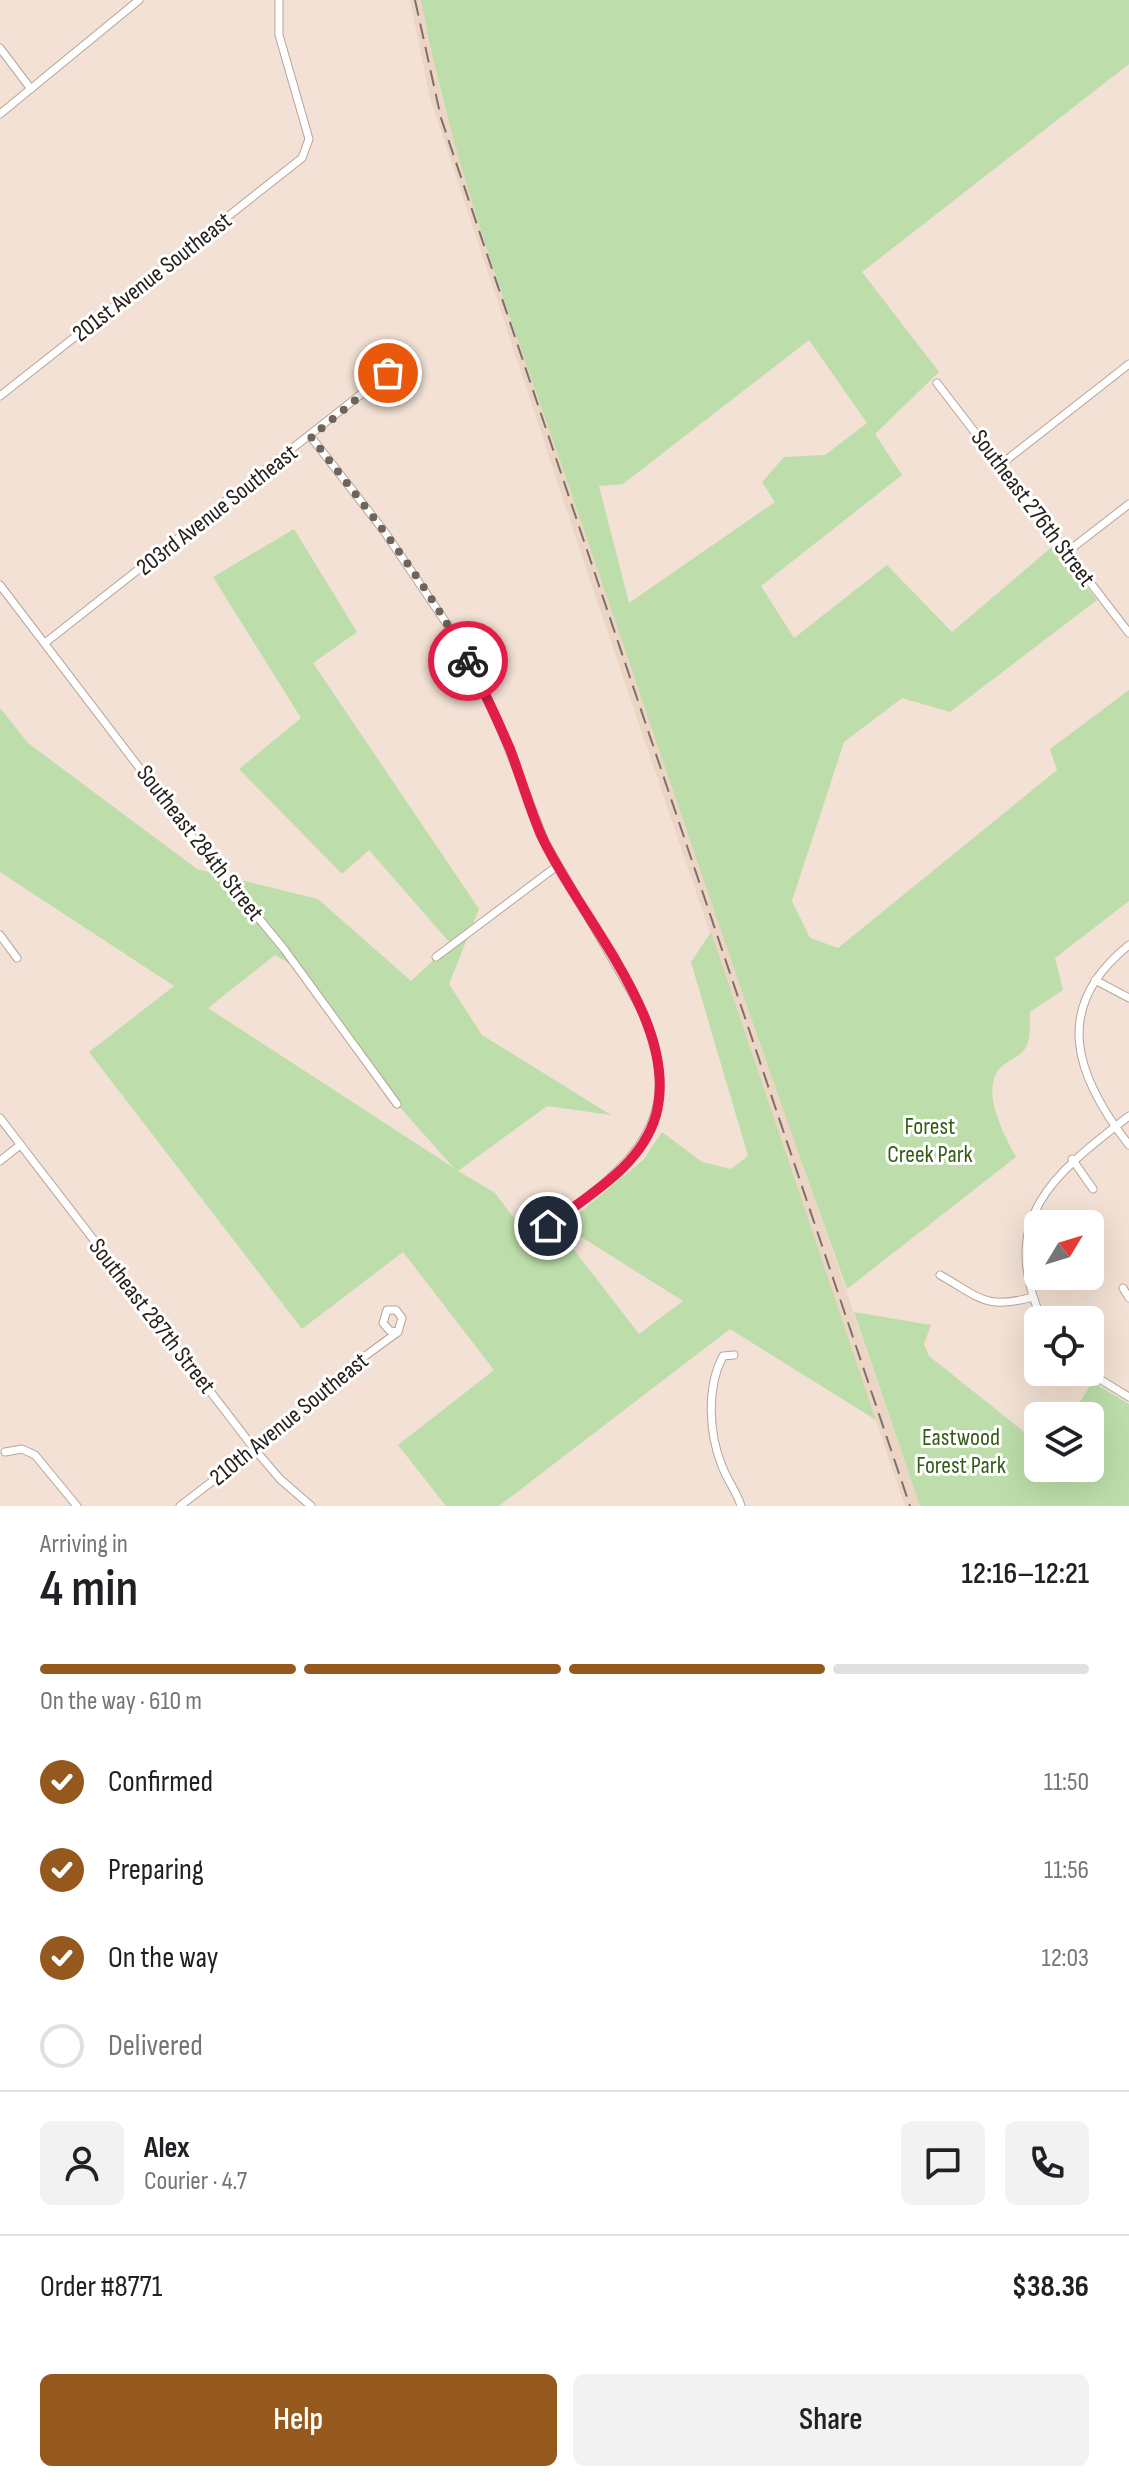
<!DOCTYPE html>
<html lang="en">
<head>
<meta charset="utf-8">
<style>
	:root { --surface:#fff; --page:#f2f2f2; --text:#202124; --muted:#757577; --line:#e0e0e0; --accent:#96591d }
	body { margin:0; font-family:"Sofia Sans Condensed",sans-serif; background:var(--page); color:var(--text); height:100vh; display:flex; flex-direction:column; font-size:30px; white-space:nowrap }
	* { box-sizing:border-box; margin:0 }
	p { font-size:26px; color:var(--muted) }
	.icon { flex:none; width:44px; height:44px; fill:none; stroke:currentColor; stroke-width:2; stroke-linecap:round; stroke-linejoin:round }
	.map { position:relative; height:1506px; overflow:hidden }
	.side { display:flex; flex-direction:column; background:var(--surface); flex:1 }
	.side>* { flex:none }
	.needle { width:52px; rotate:52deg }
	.tools { position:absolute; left:1024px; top:1210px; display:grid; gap:16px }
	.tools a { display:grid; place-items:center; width:80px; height:80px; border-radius:12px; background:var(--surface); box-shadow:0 8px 32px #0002; font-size:40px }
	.pin { position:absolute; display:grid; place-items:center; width:68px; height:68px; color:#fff; margin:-34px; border:4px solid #fff; border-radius:50%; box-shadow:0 2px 8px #0007 }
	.courier { position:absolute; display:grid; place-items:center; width:80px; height:80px; margin:-40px; border:6px solid #e11d48; border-radius:50%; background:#fff; color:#222; box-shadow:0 2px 10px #0007 }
	.head em { font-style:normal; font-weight:600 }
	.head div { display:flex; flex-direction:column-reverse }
	.head { display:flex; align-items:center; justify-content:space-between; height:136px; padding:0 40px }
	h1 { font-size:52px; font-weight:600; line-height:60px }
	.bar { display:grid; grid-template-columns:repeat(4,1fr); gap:12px 8px; align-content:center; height:96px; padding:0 40px }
	.bar i { height:10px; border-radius:6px; background:var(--line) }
	.bar .selected { background:var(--accent) }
	.bar p { grid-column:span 4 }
	.line { display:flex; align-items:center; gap:20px; padding:0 40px; border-top:2px solid var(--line) }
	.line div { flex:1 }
	.round { display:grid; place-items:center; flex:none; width:84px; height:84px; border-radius:12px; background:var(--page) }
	ol { padding:0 40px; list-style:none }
	li { display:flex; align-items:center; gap:24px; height:88px }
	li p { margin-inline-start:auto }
	li .icon { padding:8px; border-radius:50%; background:var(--accent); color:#fff; stroke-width:4 }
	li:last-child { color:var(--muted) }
	li i { width:44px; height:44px; border:4px solid var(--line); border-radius:50% }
	.cta { display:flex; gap:16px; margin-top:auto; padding:16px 40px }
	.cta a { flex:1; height:92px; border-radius:12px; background:var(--accent); color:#fff; font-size:32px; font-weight:600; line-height:92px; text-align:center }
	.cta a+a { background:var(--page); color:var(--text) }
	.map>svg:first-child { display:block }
	.built { fill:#ecd5c4 }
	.green { fill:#bddeaa; fill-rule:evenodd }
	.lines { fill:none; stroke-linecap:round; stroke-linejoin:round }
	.minor-casing { stroke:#b5a599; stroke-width:9 }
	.minor { stroke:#fff; stroke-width:7 }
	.rail { stroke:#7c7169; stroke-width:2; stroke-dasharray:16 8; stroke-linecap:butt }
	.done { stroke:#6e645c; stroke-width:8; stroke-dasharray:0 14.4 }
	.route { stroke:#e11d48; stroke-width:10 }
	.labels { text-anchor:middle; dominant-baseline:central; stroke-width:6; stroke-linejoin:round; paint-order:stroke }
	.street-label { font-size:24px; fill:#27211c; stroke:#fff }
	.park-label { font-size:24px; fill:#355c17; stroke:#fff }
</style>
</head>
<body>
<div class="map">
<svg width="1129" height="1506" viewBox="0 0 1129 1506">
	<rect width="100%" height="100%" fill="#f2e1d4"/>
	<!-- built -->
	<path class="built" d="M410 0H421L442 100 500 283 920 1506H905L592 586 430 98Z"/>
	<!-- green -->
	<path class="green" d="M421 0H1129V64L862 272 939 372 875 434 902 475 761 586 794 638 887 565 952 632 1054 545 1097 600 950 712 902 698 844 742 792 901 810 938 838 948 1057 770 1050 749 1129 690V901L1055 958 1063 990 1030 1012C1029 1030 1033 1047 1016 1057 1011 1060 1004 1064 1000 1068 980 1092 1004 1134 1016 1157L847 1289C755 1034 669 778 581 521 523 350 454 178 421 0ZM809 340 867 423 825 455 784 457 762 482 775 502 629 603 599 486 623 484Z
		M294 529 357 632 313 663 479 909 449 984 482 1035 611 1115 547 1106 458 1171 495 1193 535 1246 558 1229 639 1334 683 1301 564 1226 643 1160 662 1132 702 1162 731 1169 748 1156 691 962 711 932 876 1420 730 1329 499 1506H446L398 1445 494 1370 403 1252 302 1329 89 1052 174 986 0 872V708L28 743 197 869 318 899 411 981 451 944 369 850 342 874 239 769 301 718 213 577ZM275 955 300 970 397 1104 454 1168 208 1008Z
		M854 1312 931 1325 924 1344 929 1356 1038 1443V1468H1090V1416H1059L1065 1407 1074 1412 1092 1382 1129 1404V1506H920Z"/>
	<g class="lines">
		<!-- minor casing -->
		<g class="minor-casing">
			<path id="minor" d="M0 48 31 89
				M0 114 139 0
				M937 383 1129 633
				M0 396 302 158 309 139 279 35V0
				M311 437 384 531 457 639 497 719 545 842 644 1014C695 1137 611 1177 527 1242
				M1000 465 1129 364
				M1067 552 1129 504
				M0 585 189 833 284 949 397 1104
				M45 643 388 373
				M0 935 17 958
				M1129 945C1050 1008 1076 1077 1129 1145
				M436 957 557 866
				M1095 980 1129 998
				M0 1118 256 1451 280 1479 311 1506
				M1072 1159 1093 1189
				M0 1161 20 1145
				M940 1275C981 1298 985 1310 1033 1297
				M1123 1288 1129 1298
				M1042 1320C997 1217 1054 1174 1129 1116
				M734 1355 723 1356C706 1388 709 1434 722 1466 727 1480 737 1492 741 1506
				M1088 1372 1129 1397
				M5 1452 22 1449 35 1455 77 1506
				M180 1506 334 1388 350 1367 398 1332 402 1318 396 1310H387L383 1323 390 1331 398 1332"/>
		</g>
		<!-- minor -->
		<use href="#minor" class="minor"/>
		<!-- rail -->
		<path class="rail" d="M415 0 441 118 910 1506"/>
	</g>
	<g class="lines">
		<!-- done -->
		<path class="done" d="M388 373 311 437C367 509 426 581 468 661"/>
		<!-- route -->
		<path class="route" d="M468 661C484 690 497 719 510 749 521 778 529 807 541 835 578 916 681 1023 656 1115 641 1167 588 1195 548 1226"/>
	</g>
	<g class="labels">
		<!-- street labels -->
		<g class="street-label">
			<text transform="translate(152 277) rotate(-38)">201st Avenue Southeast</text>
			<text transform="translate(1033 508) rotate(53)">Southeast 276th Street</text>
			<text transform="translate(217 510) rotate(-38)">203rd Avenue Southeast</text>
			<text transform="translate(200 843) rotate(52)">Southeast 284th Street</text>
			<text transform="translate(152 1316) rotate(52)">Southeast 287th Street</text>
			<text transform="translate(289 1419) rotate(-39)">210th Avenue Southeast</text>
		</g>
		<!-- park labels -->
		<g class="park-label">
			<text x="930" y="1126">Forest<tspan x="930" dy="28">Creek Park</tspan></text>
			<text x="961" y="1437">Eastwood<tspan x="961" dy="28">Forest Park</tspan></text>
		</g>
	</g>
</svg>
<div class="tools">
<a><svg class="needle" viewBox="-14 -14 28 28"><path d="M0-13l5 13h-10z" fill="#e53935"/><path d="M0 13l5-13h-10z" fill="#757577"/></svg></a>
<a><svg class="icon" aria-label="locate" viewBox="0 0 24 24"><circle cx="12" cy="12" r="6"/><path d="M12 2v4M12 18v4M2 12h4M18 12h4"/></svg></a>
<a><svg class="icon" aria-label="layers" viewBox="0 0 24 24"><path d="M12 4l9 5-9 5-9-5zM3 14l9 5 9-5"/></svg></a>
</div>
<div class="pin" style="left:388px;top:373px;background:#ea580c"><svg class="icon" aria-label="bag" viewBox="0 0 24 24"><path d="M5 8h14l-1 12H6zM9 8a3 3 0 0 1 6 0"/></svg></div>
<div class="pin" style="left:548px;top:1226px;background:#1f2937"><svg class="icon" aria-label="home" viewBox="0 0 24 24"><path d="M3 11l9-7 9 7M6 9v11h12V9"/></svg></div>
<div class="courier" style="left:468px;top:661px"><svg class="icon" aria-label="bike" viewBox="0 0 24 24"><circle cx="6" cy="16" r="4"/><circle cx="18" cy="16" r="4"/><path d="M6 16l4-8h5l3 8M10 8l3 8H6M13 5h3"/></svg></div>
</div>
<section class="side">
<div class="head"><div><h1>4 min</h1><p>Arriving in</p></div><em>12:16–12:21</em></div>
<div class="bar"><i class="selected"></i><i class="selected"></i><i class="selected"></i><i></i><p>On the way · 610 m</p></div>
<ol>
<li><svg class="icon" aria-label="check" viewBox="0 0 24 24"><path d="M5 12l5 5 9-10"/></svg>Confirmed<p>11:50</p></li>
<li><svg class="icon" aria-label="check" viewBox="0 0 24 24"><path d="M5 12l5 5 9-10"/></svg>Preparing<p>11:56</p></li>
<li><svg class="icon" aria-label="check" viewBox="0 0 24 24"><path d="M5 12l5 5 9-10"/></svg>On the way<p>12:03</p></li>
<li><i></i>Delivered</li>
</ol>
<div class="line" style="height:144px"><a class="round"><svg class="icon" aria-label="person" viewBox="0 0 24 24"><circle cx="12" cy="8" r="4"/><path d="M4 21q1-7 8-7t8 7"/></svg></a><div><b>Alex</b><p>Courier · 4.7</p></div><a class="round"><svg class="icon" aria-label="chat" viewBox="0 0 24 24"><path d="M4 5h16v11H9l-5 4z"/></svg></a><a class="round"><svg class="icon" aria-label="phone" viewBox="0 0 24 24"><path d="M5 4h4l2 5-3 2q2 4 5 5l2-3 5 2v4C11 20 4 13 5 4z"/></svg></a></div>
<div class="line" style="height:104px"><div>Order #8771</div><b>$38.36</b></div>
<div class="cta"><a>Help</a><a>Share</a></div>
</section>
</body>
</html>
